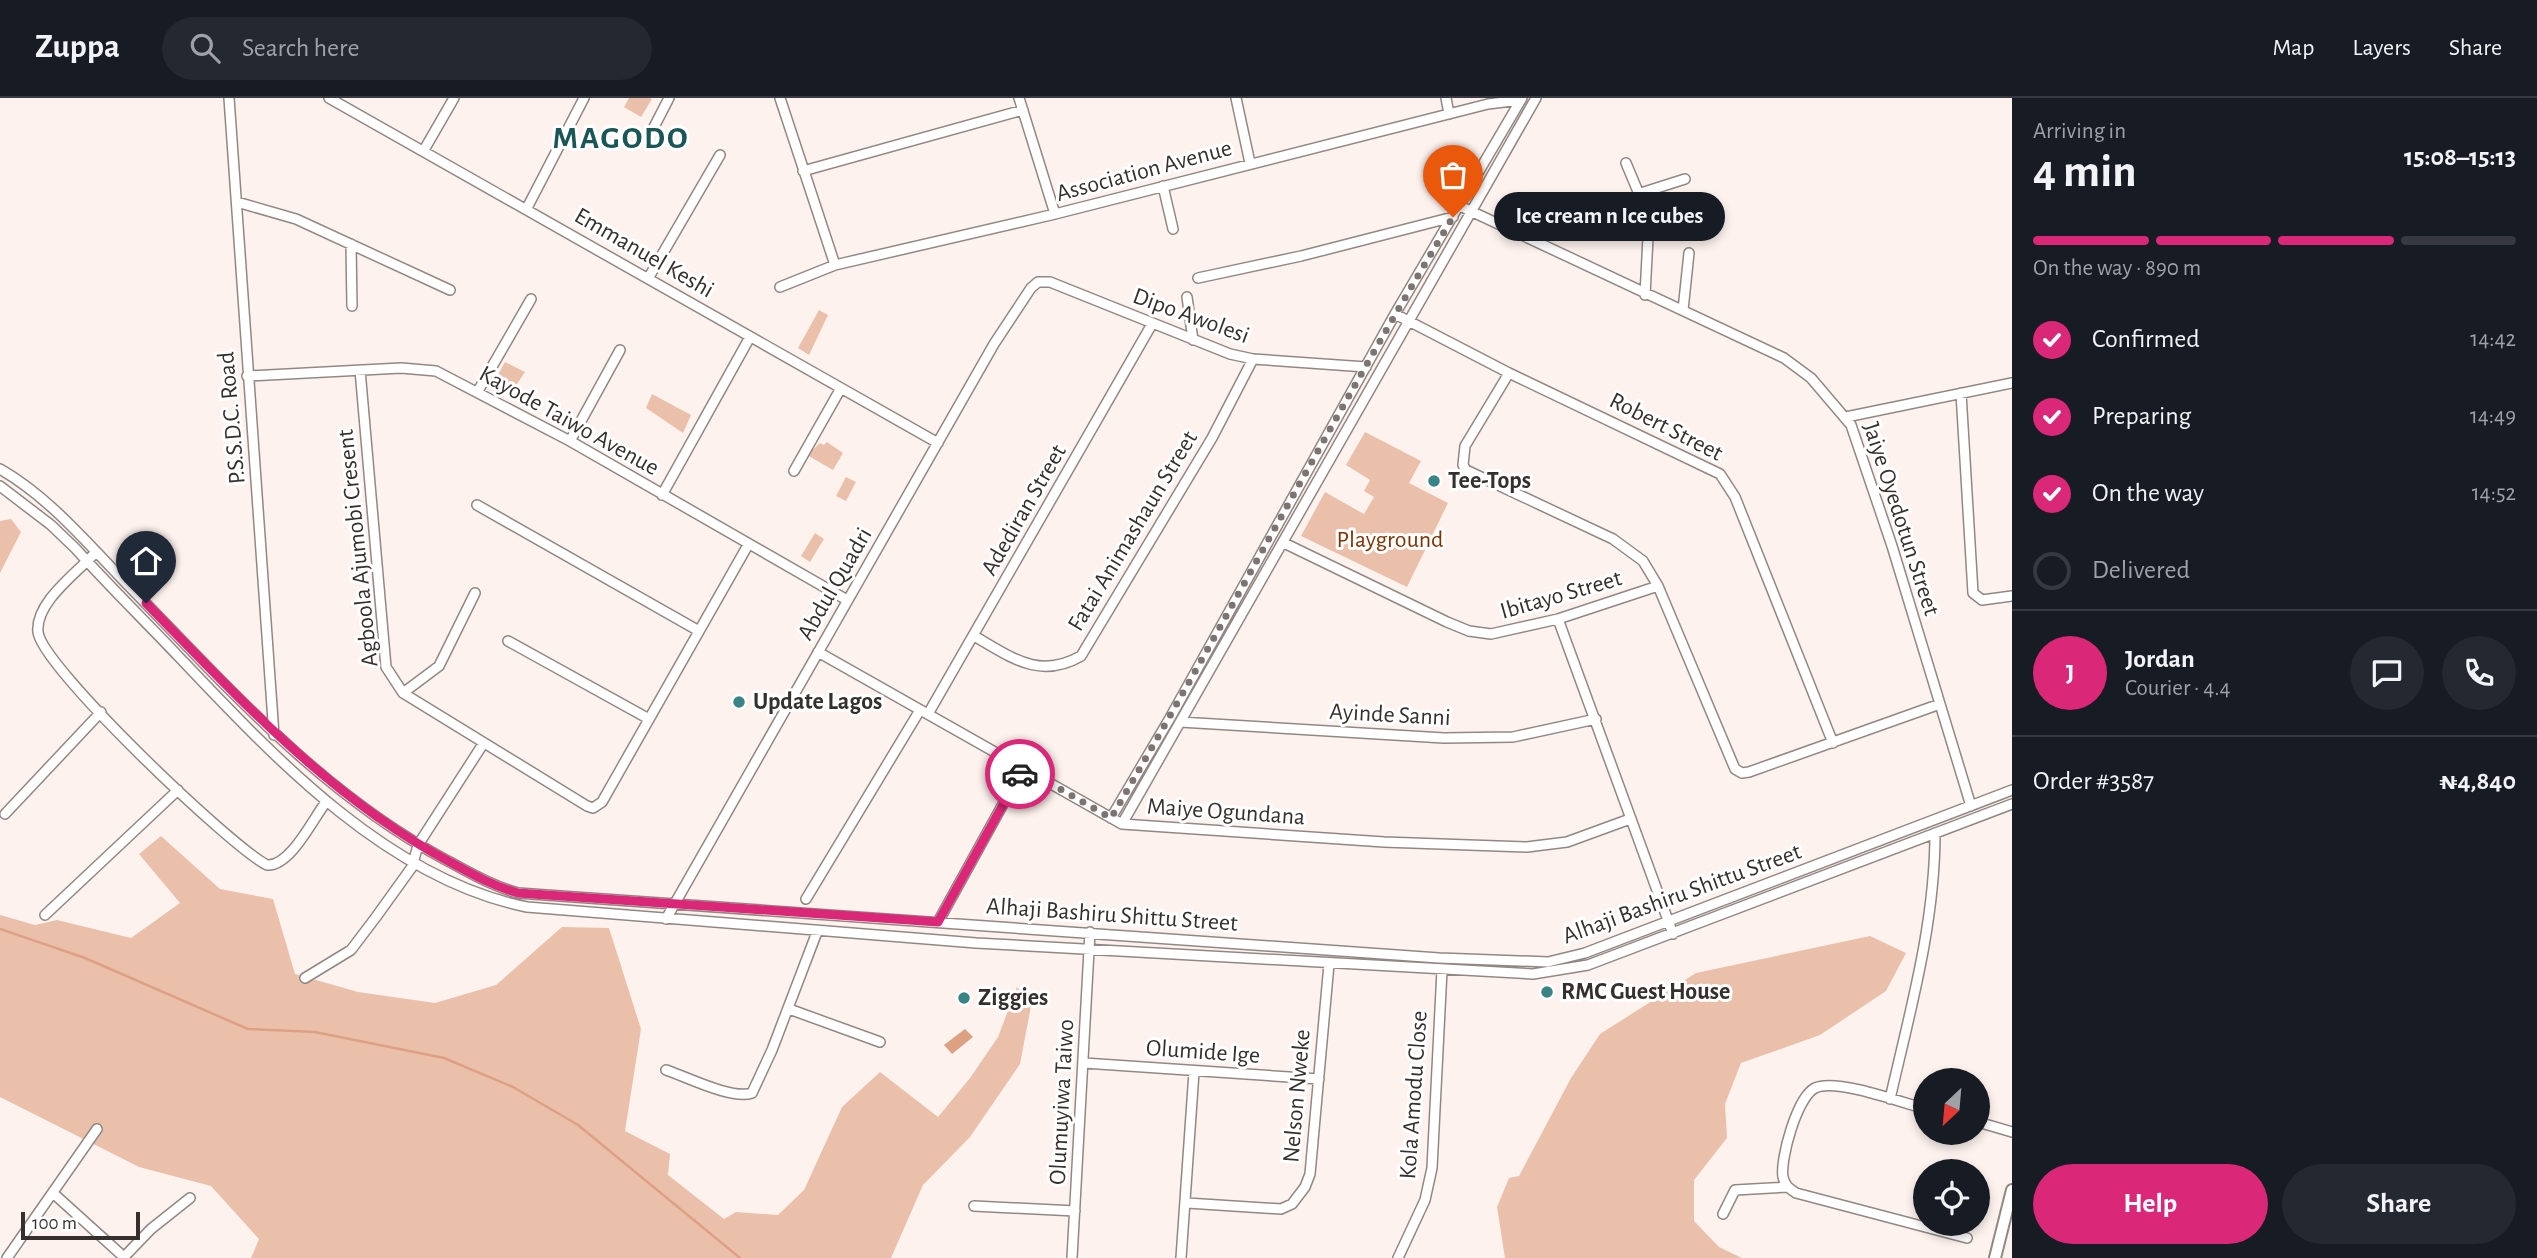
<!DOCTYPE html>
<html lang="en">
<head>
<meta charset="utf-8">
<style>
	:root { --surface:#171b24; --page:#242831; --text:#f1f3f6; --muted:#9ea1a6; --line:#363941; --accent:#db2777 }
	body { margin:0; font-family:"Alegreya Sans",sans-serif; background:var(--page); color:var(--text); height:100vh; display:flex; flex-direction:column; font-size:26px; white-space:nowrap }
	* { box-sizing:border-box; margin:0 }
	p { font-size:23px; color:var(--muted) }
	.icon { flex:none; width:38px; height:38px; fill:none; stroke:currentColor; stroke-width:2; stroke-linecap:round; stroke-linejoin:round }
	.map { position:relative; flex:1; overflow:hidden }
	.sheet { display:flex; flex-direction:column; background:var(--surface); width:525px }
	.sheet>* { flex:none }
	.needle { width:46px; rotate:206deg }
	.controls { position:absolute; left:1913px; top:970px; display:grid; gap:14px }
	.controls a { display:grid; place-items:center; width:77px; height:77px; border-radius:50%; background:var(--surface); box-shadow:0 4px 10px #0003; font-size:35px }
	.scale { position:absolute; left:21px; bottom:18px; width:119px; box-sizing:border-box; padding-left:7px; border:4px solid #35302e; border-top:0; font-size:19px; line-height:24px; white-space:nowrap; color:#35302e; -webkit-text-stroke:5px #fff; paint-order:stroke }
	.pin { position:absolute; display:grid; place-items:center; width:60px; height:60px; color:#fff; margin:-72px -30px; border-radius:50% 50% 50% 0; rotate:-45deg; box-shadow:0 0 7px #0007 }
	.pin .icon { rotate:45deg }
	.courier { position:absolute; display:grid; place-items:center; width:70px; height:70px; margin:-35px; border:5px solid #db2777; border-radius:50%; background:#fff; color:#222; box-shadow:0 2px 9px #0007 }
	.bubble { position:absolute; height:49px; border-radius:24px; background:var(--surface); box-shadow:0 4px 10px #0003; font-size:23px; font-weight:700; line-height:49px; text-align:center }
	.overview em { font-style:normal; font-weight:700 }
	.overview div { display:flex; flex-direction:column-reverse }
	.overview { display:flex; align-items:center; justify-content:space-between; height:119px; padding:0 21px }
	h1 { font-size:46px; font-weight:700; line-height:52px }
	.bar { display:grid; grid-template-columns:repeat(4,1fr); gap:10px 7px; align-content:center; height:84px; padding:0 21px }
	.bar i { height:9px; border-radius:5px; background:var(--line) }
	.bar .active { background:var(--accent) }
	.bar p { grid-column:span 4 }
	.line { display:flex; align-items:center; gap:18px; padding:0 21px; border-top:2px solid var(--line) }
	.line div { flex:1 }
	.round { display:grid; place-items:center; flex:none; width:74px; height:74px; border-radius:37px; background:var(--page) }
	ol { padding:0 21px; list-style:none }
	li { display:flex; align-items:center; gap:21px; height:77px }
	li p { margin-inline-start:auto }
	li .icon { padding:7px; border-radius:50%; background:var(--accent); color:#fff; stroke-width:4 }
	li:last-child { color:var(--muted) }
	li i { width:38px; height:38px; border:4px solid var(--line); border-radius:50% }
	.cta { display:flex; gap:14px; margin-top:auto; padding:14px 21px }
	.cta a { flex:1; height:80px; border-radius:42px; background:var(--accent); color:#fff; font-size:28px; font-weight:700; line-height:80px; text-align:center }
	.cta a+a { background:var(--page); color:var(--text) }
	header { display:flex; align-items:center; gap:42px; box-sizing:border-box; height:98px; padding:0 35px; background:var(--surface); border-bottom:2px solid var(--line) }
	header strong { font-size:33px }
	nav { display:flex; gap:38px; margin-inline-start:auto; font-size:24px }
	.search { width:490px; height:63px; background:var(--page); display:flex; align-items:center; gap:18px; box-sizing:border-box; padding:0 24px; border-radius:38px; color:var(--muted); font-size:26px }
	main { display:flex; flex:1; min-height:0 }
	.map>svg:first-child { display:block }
	.green { fill:#ebc0ab }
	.water { fill:#dea082 }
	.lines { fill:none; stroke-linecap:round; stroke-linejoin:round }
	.stream { stroke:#dea082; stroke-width:2.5 }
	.minor-casing { stroke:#928883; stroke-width:12 }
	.tertiary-casing { stroke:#928883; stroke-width:14 }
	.minor { stroke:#fff; stroke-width:9 }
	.tertiary { stroke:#fff; stroke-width:10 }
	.done { stroke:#7b7471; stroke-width:7; stroke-dasharray:0 12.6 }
	.route { stroke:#db2777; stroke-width:9 }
	.poi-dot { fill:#3b8485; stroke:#fff; stroke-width:2.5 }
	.labels { text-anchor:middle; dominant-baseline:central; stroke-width:6; stroke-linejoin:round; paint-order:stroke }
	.street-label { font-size:24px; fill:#35302e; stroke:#fff }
	.poi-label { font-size:24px; font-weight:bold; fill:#35302e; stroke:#fff; text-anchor:start }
	.park-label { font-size:24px; fill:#7c3302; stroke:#fff }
	.district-label { font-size:32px; font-weight:bold; letter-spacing:2px; fill:#1b5657; stroke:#fff }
</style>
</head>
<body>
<header>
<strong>Zuppa</strong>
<div class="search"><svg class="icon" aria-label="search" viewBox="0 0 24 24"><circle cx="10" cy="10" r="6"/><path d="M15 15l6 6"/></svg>Search here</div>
<nav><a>Map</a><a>Layers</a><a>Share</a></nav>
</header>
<main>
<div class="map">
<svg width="2012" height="1160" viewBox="0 0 2012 1160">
	<rect width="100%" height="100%" fill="#fdf2ed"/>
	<!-- green -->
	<path class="green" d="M629 0H650L652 1 641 19 624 9Z
		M819 212 828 217 809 257 798 250Z
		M505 264 525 274 511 295 493 286Z
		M652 296 691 317 683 335 646 310Z
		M1365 334 1421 363 1409 385 1448 405 1407 489 1301 438 1325 394 1364 416 1374 399 1364 393 1370 382 1346 367Z
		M827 344 843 355 833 372 807 357 820 345 824 347Z
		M846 379 856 384 846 403 836 398Z
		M11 421 21 434 0 475V423Z
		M815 435 824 441 810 464 801 458Z
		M161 738 220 791 273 801 295 876 358 894 435 905 496 887 562 829 609 830 641 931 625 1033 670 1056 668 1077 724 1121 736 1114 778 1117 804 1092 842 1009 880 974 938 1019 970 980 998 939 1017 889 1031 908 1020 966 970 1039 923 1087 891 1160H251L259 1141 211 1088 139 1069 0 999V817L35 827 57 822 131 840 180 805 139 756Z
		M1870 838 1906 855 1886 893 1820 937 1741 965 1725 1006 1727 1040 1694 1082V1123L1719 1149 1742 1160H1505L1497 1109 1509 1080 1519 1078 1571 980 1600 936 1696 875Z"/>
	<!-- water -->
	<path class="water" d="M965 931 973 939 952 956 944 947Z"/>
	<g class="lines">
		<!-- stream -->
		<path class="stream" d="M0 831 85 860 248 931 315 934 444 960 513 989 578 1027 740 1160"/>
		<!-- minor casing -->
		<g class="minor-casing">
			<path id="minor" d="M229 0 274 637
				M329 0 938 345
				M780 0 835 167
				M1019 0 1055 116
				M1236 0 1250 65
				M1446 0 1449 16
				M654 29 669 0
				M424 52 454 0
				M1626 65 1649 120 1645 197
				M803 73 1023 12
				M1163 88 1173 131
				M1641 95 1685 81
				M237 104 296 121 450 192
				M1460 108 1784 260 1811 280 1851 327 1892 448 1971 708
				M527 110 584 0
				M351 146 352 208
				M649 179 720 57
				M1198 180 1301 158 1453 119
				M780 189 835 167 1055 116 1488 6 1520 2
				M1187 199 1193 242
				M1683 212 1689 155
				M1395 216 1509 275 1720 376 1735 399 1833 645
				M360 272 386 569 403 595 587 708 593 710 602 704 748 447
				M1509 275 1465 348 1463 367 1466 372 1613 441 1643 463 1658 488 1735 671 1742 675 1749 674 1940 606
				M247 278 401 270 436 273 570 343 847 502
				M478 293 531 201
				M1961 295 1973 495 1982 502 2012 498
				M1846 319 2012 285
				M570 343 620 252
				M0 371C49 399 87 445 126 485 225 586 319 694 446 762 469 774 492 788 518 795L1439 860 1548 864 1585 855 2012 692
				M794 373 841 290
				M0 388 51 427 76 451C109 488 145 523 179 559 273 658 387 781 527 809L976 845 1533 876 1588 867 2012 706
				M662 397 750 239
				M477 407 699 533
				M1284 445 1447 524 1469 533 1491 536 1558 521 1658 488
				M96 454C78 474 35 504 38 534 41 568 231 749 267 767 290 769 313 721 326 704
				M1558 521 1673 836
				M974 538C1011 559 1039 582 1081 558L1212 340 1253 261
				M508 543 649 621
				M818 554 1122 726 1384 744 1527 749 1567 744 1630 721
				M403 595 439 568 475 495
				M928 616 1152 226
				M1180 624 1444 640 1513 639 1596 621
				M5 716 101 614
				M1111 720 1170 620 1395 216 1522 0
				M1122 726 1536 0
				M806 801 920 612
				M45 817 178 692
				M666 821 994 246 1031 190 1038 184H1050L1230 256 1253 261 1366 269
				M938 824 1023 670
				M305 880 351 852 376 819 412 769 418 747 483 646
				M789 911 880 944
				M1084 965 1319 981
				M666 972C687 979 732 1002 752 995L772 952 817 834
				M1890 1001C1910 913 1935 826 1935 735
				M1925 1011C1901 1004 1836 980 1815 990 1797 999 1780 1061 1783 1079 1785 1088 1789 1090 1796 1095L1967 1140
				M1978 1024 2012 1034
				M53 1095 125 1160
				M1187 1105 1281 1111 1292 1106 1305 1089 1310 1076 1329 866
				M974 1108 1075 1113
				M1723 1116 1735 1092 1787 1089
				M124 1159 151 1131 190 1100
				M7 1160 97 1031
				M1072 1160 1090 834
				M1181 1160 1194 974
				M1398 1160 1425 1102 1432 1070 1442 872"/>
		</g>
		<!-- tertiary casing -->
		<g class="tertiary-casing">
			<path id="tertiary" d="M1995 1160 2012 1092"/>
		</g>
		<!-- minor -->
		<use href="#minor" class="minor"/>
		<!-- tertiary -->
		<use href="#tertiary" class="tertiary"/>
	</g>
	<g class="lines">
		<!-- done -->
		<path class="done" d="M1020 676 1023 670 1111 720C1228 521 1334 316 1453 119"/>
		<!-- route -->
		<path class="route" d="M146 505C240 601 330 700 450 764 472 776 493 788 518 795L938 824 1020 676"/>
	</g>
	<!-- markers -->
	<g class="poi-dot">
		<circle cx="1434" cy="383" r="7"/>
		<circle cx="739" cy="604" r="7"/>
		<circle cx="1547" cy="894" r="7"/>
		<circle cx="964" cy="900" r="7"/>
	</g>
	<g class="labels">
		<!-- street labels -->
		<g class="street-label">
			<text transform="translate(1144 73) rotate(-15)">Association Avenue</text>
			<text transform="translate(644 155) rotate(30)">Emmanuel Keshi</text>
			<text transform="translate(1191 218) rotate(20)">Dipo Awolesi</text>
			<text transform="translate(232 320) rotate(-95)">P.S.S.D.C. Road</text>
			<text transform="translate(569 323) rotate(29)">Kayode Taiwo Avenue</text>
			<text transform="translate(1666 329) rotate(27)">Robert Street</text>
			<text transform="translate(1024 412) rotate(-60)">Adediran Street</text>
			<text transform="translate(1901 421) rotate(72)">Jaiye Oyedotun Street</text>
			<text transform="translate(1133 433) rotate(-59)">Fatai Animashaun Street</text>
			<text transform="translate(358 450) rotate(-96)">Agboola Ajumobi Cresent</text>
			<text transform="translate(835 486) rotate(-60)">Abdul Quadri</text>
			<text transform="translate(1561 497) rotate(-16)">Ibitayo Street</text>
			<text transform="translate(1390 617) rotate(3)">Ayinde Sanni</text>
			<text transform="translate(1226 714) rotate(4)">Maiye Ogundana</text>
			<text transform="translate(1682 796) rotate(-20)">Alhaji Bashiru Shittu Street</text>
			<text transform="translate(1112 817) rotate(4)">Alhaji Bashiru Shittu Street</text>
			<text transform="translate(1203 954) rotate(4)">Olumide Ige</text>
			<text transform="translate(1414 997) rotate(-86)">Kola Amodu Close</text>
			<text transform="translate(1297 998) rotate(-85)">Nelson Nweke</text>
			<text transform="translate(1062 1004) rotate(-87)">Olumuyiwa Taiwo</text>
		</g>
		<!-- poi labels -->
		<g class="poi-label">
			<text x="1448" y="383">Tee-Tops</text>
			<text x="753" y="604">Update Lagos</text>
			<text x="1561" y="894">RMC Guest House</text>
			<text x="978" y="900">Ziggies</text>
		</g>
		<!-- park labels -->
		<g class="park-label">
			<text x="1390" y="442">Playground</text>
		</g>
		<!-- district labels -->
		<g class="district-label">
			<text x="621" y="40">MAGODO</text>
		</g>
	</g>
</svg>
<div class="controls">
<a><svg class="needle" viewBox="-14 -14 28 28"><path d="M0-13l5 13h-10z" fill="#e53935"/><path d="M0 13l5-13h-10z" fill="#9ea1a6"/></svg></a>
<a><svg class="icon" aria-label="locate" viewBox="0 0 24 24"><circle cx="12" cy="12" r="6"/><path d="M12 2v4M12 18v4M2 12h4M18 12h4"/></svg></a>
</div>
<div class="scale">100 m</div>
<div class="pin" style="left:1453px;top:119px;background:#ea580c"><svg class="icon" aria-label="bag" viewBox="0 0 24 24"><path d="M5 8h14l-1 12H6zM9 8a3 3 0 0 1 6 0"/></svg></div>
<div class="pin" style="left:146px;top:505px;background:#1f2937"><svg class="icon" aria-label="home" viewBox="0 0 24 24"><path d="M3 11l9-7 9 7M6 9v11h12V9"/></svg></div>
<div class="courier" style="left:1020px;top:676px"><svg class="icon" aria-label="car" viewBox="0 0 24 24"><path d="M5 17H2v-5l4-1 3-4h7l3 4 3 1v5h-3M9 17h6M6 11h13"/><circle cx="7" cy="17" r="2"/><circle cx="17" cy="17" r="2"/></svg></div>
<div class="bubble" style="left:1494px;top:94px;width:231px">Ice cream n Ice cubes</div>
</div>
<section class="sheet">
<div class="overview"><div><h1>4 min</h1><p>Arriving in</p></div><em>15:08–15:13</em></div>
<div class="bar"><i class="active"></i><i class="active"></i><i class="active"></i><i></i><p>On the way · 890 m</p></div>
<ol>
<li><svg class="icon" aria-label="check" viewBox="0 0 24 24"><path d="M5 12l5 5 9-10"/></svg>Confirmed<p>14:42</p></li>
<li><svg class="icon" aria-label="check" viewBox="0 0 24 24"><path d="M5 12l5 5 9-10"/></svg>Preparing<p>14:49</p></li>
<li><svg class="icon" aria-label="check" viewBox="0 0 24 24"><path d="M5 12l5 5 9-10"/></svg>On the way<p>14:52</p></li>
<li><i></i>Delivered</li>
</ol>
<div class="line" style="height:126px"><b class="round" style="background:var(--accent);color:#fff">J</b><div><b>Jordan</b><p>Courier · 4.4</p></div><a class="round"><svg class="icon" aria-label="chat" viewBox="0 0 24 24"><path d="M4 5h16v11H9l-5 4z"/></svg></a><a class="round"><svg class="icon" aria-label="phone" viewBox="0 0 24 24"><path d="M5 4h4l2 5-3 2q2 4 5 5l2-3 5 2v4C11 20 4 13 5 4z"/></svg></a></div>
<div class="line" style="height:91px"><div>Order #3587</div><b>₦4,840</b></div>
<div class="cta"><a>Help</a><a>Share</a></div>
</section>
</main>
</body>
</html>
